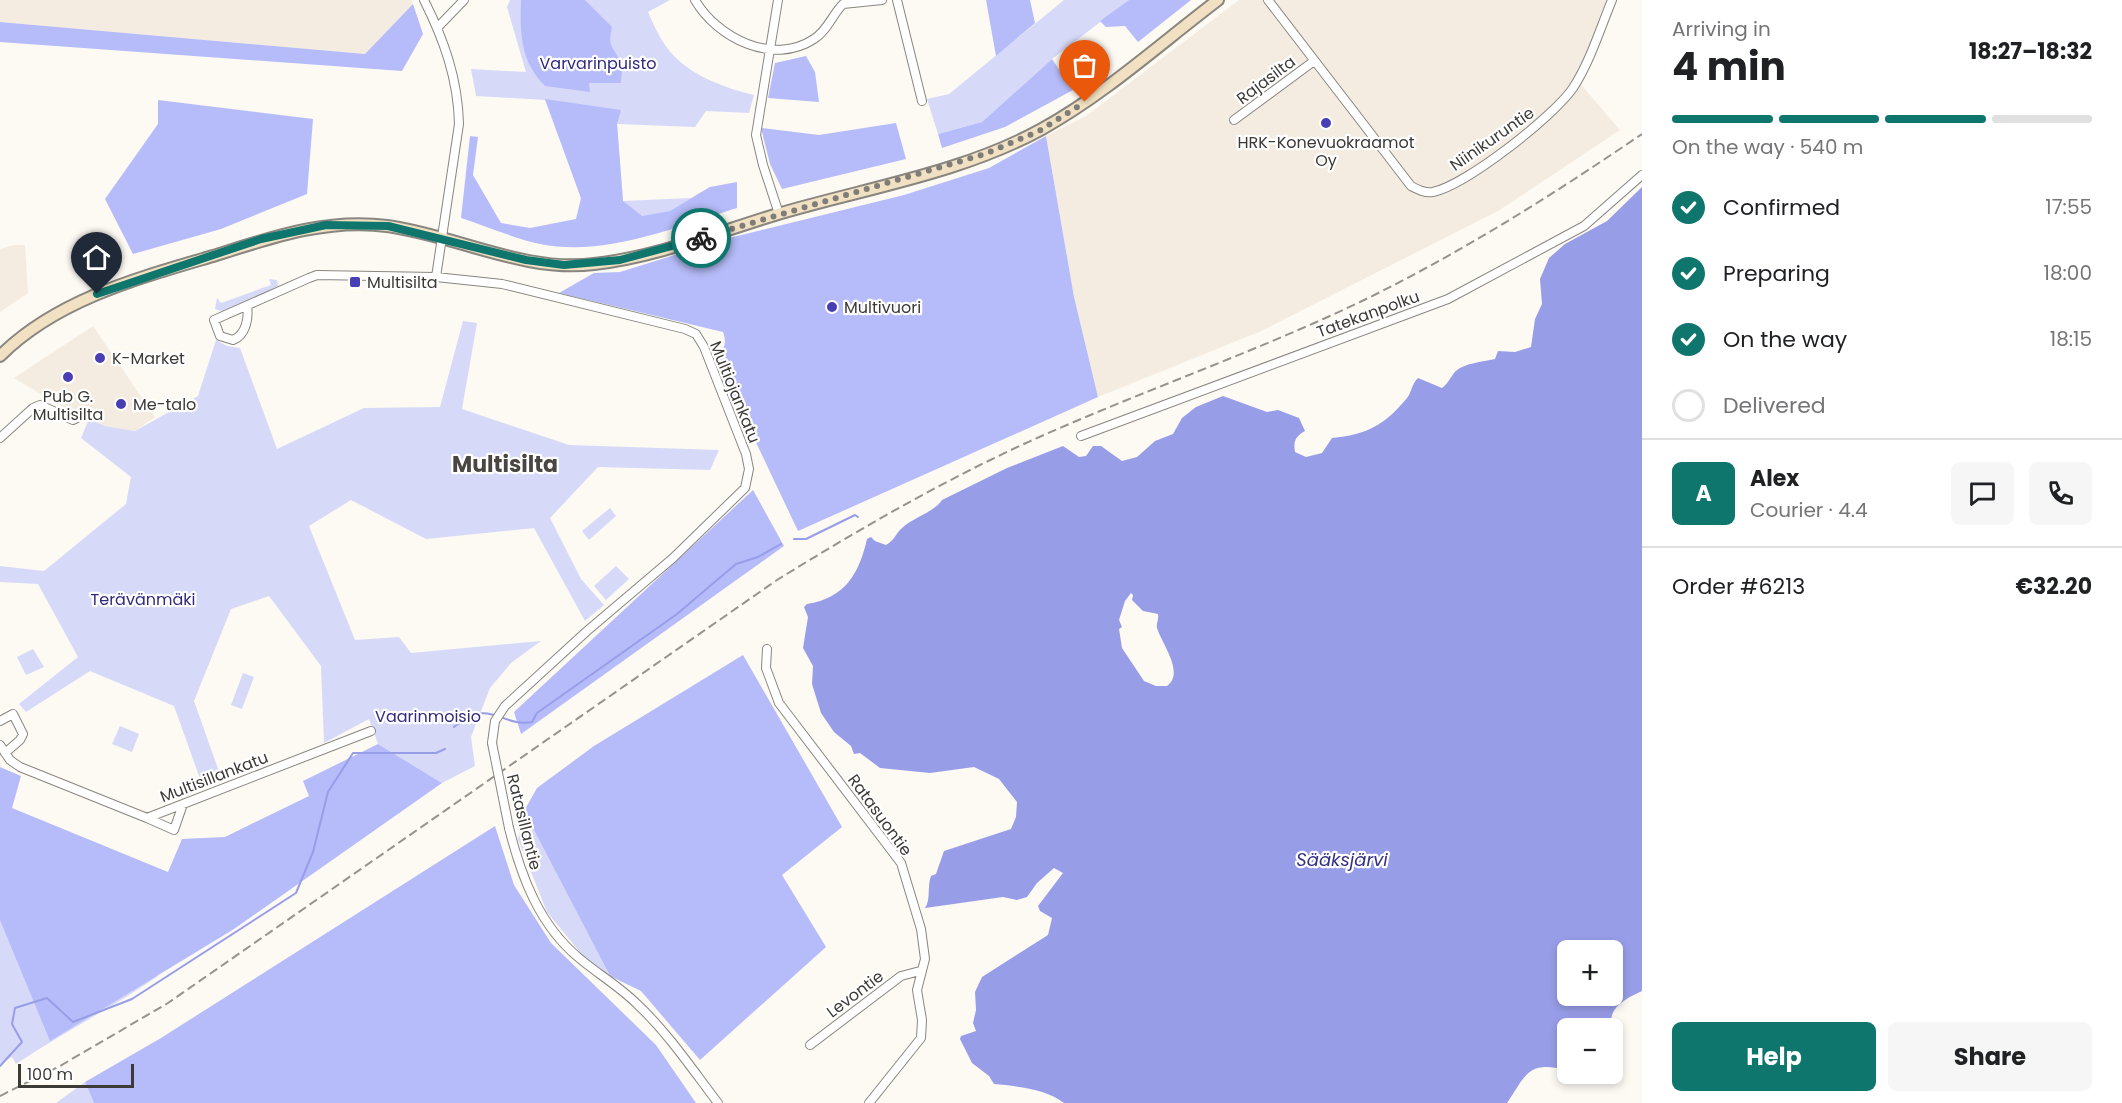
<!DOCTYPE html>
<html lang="en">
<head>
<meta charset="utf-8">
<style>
	:root { --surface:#fff; --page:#f6f6f6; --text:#202124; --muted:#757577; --line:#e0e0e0; --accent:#0f766e }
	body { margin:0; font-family:Poppins,sans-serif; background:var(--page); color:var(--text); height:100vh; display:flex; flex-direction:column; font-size:22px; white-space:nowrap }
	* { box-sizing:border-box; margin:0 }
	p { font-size:20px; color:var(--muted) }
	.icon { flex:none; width:33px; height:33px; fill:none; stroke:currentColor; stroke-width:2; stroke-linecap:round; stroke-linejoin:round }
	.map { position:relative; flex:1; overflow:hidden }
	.panel { display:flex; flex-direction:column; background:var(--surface); width:480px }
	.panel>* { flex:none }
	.fabs { position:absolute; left:1557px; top:940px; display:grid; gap:12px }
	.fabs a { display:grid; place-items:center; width:66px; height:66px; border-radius:9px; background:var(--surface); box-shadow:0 3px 9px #0003; font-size:30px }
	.scale { position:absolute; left:18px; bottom:15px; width:116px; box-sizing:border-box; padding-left:6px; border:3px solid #3b3a37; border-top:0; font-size:16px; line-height:21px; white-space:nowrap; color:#3b3a37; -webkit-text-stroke:4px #fff; paint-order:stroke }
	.pin { position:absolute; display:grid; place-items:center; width:51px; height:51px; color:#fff; margin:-62px -26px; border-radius:50% 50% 50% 0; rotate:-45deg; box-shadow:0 0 6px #0007 }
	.pin .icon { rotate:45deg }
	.courier { position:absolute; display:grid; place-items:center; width:60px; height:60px; margin:-30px; border:4px solid #0f766e; border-radius:50%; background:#fff; color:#222; box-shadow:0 2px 8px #0007 }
	.headline em { font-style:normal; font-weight:700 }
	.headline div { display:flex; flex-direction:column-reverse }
	.headline { display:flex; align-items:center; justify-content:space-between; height:102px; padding:0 30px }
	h1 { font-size:39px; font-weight:700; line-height:45px }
	.bar { display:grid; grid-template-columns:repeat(4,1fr); gap:9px 6px; align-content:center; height:72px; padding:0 30px }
	.bar i { height:8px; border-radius:4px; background:var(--line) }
	.bar .selected { background:var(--accent) }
	.bar p { grid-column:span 4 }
	.line { display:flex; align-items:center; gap:15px; padding:0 30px; border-top:2px solid var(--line) }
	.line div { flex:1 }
	.round { display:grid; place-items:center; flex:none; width:63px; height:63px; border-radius:9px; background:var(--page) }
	ol { padding:0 30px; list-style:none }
	li { display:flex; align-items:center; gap:18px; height:66px }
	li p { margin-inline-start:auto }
	li .icon { padding:6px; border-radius:50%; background:var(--accent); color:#fff; stroke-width:4 }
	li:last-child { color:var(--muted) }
	li i { width:33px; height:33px; border:3px solid var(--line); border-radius:50% }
	.cta { display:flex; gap:12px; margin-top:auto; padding:12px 30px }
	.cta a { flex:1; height:69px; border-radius:9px; background:var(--accent); color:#fff; font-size:24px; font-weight:700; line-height:69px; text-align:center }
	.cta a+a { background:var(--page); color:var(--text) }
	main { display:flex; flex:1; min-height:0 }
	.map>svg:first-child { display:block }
	.built { fill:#f4ece0 }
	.green { fill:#d6daf8 }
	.forest { fill:#b6bcf9 }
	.water { fill:#989de8; fill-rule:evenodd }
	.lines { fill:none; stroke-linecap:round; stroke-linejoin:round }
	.stream { stroke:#989de8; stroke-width:2 }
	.street-casing { stroke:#898680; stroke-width:10 }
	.secondary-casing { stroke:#898680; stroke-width:14 }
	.street { stroke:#fff; stroke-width:8 }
	.secondary { stroke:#f1e0c1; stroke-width:10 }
	.rail { stroke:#96938f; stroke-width:2; stroke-dasharray:9 4.5; stroke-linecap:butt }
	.street-bridge-casing { stroke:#898680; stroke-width:10; stroke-linecap:butt }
	.street-bridge { stroke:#fff; stroke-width:8 }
	.done { stroke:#7f7d79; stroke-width:6; stroke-dasharray:0 10.8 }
	.route { stroke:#0f766e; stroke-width:8 }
	.poi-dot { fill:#493fb5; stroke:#fff; stroke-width:2 }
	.labels { text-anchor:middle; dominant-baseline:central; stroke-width:4.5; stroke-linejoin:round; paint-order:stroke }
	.park-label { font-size:16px; fill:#302a7e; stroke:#fff }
	.street-label { font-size:16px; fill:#3b3a37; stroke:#fff }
	.poi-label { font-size:16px; fill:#3b3a37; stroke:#fff; text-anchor:start }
	.water-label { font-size:18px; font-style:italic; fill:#363085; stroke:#fff }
	.district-label { font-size:22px; font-weight:bold; fill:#494541; stroke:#fff }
</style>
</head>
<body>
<main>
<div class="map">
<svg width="1642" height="1103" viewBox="0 0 1642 1103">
	<rect width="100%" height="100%" fill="#fdf9f3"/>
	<!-- built -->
	<path class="built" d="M0 0H411L413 4 365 54 0 22Z
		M1239 0H1612L1577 80 1620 130 1498 211 1259 332 1098 397 1074 297 1046 136 1086 116Z
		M14 245H25L28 293 0 312V249Z
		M93 326 155 417 135 431 105 426 57 404 14 378Z"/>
	<!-- green -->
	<path class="green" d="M510 0H670L648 12C653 23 658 35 665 45 685 74 722 87 754 95L749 113 706 111 695 127 617 124 623 201 691 198 710 187 716 203 583 227 581 198 545 100 476 96 471 69 526 72 507 7Z
		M1064 0H1129L1052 59 982 122 938 134 927 99 949 94Z
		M269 279 277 280 278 286 224 312 215 309 217 298 221 303 271 285Z
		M463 321 477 323 462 409 569 445 719 450 710 470 598 467 550 518 581 579 604 605 585 621 534 528 426 539 351 500 309 526 355 640 399 637 411 653 541 641 511 663 490 688 471 737 475 766 442 783 378 744 369 719 324 743 321 666 269 596 231 609 194 701 222 780 203 787 174 706 90 671 26 712 19 704 78 657 38 584 0 582V566L44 571 126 504 131 477 81 438 89 419 105 426 135 431 198 396 216 340 227 346 240 348 277 449 364 408 440 407Z
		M610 508 616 516 589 540 582 531Z
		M616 566 629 579 606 600 594 586Z
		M33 649 44 667 26 675 17 657Z
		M243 673 254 677 242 709 231 705Z
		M120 726 139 734 132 752 112 744Z
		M524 811 610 976 583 956 547 912 518 839Z
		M108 908 158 976C112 1008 62 1033 16 1064L12 1057 0 1064V920Z
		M85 1082 94 1103H56Z"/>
	<!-- forest -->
	<path class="forest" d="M521 0H585L612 27C607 49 614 46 621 63 623 68 621 77 621 83H589L590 92 545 86C520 61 520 33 521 0Z
		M986 0H1030L1035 23 996 56Z
		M1129 0H1191L1138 42 1125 26 1106 27 1100 21Z
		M413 4 423 34 402 71 0 42V22L365 54Z
		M806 56 815 72 819 102 768 98 775 63Z
		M1052 59 1073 90 1005 127 942 148 938 134 982 122Z
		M545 99 621 110 617 124 623 201 642 216 670 211 710 187 737 182V208C676 227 605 257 540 244 513 238 486 226 461 218L470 136 478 137 473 175 501 223 530 228 576 219 581 198Z
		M158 100 313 119 307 194 221 229 133 254 105 199 158 124Z
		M896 123 906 159 782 189 770 164 761 128 819 135Z
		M1046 136 1074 297 1098 397 798 531 715 356C725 349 727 344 723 332L559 293 594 273 620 272 729 238 904 195 989 168Z
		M753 490 784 546 521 734 514 712Z
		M743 655 842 827 782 875 826 947 700 1060 641 991 610 976 524 811 537 788 594 746Z
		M378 744 442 783 234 929 50 1041 0 920V767L21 776 12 808 168 872 182 839 225 837 309 796 303 781Z
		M495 826 514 885 551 943 656 1045 696 1103H94L85 1082 161 1038Z"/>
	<!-- water -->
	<path class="water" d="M1642 187V991C1625 999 1608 1007 1611 1029H1568L1567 1070C1528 1061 1528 1072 1507 1103H1064C1047 1089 1016 1086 994 1084L989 1076 972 1063 960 1039 961 1036 976 1031 973 1023 976 1010 975 992 982 977 1048 935 1052 918 1040 911 1038 906 1063 873 1054 868 1037 883 1027 897 1017 900 1003 897 925 908C931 900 927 886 931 876L936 874 944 851 1011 829 1016 817 1017 802 999 779 974 767 930 773 880 768 860 753 854 754 851 746 834 732 821 713 812 684 813 666 803 648 808 617 804 607 807 604C845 598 859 574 867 539L871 537 875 541 886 545C895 540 895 534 902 528 914 517 933 513 942 500L1007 468 1063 446 1079 457 1086 456 1093 446H1101L1122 461 1137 457 1155 441 1173 434 1182 418 1196 407 1223 396 1267 412 1278 410 1299 418 1305 431C1296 436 1293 441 1295 452L1306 457 1322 453 1332 438C1366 435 1385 425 1407 398 1412 392 1411 385 1418 378L1442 388C1448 383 1449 380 1454 373 1462 363 1483 362 1495 359L1498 351 1515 352 1531 347 1535 319 1542 304 1540 279 1549 258 1565 244 1607 221ZM1131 593 1133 595 1132 600 1143 611 1158 614C1159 620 1156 623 1157 628 1162 644 1185 673 1167 686H1156L1144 681 1122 648 1119 629 1122 627 1119 620 1125 601ZM1568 951H1612V996H1568Z"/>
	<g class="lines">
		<!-- stream -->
		<path class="stream" d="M794 539H806L855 515 858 517
			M454 727C490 696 502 728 532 722L537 713 677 614 736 564 758 557 781 544
			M0 1066 22 1042 12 1024 15 1008 47 998 73 1022 132 999 296 893 313 852 328 792 353 753H436L445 749"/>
		<!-- street casing -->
		<g class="street-casing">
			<path id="street" d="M424 0C444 40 458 79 459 124L436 277
				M695 0C717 38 773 66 814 39 828 30 832 15 843 4L882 0
				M778 0 756 135 763 165 779 214
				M897 0 922 101
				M1268 0 1411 186C1419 190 1424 193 1433 192 1466 185 1553 117 1573 88 1590 62 1600 29 1612 0
				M437 28 464 0
				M1234 120 1314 61
				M247 306C249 318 246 335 233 340L220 336 214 320 309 278 317 275 436 277 502 284 685 329 696 334 704 347 746 454 749 469 745 488 673 558 587 631 505 706 495 721 492 743
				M1081 436 1448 299 1584 226 1642 175
				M0 438 33 408 40 405 73 420 79 417
				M767 649 766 668 779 703 901 863 921 929 925 959 917 990 922 1020 921 1038 869 1103
				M0 721 13 714 23 734 20 740 5 753
				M0 745 10 760 20 767 147 818 371 731
				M147 818 174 830 183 804
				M509 828C521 876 539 925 579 958 598 974 620 987 637 1004 668 1033 692 1069 718 1103
				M810 1045 901 976 920 971"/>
		</g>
		<!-- secondary casing -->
		<g class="secondary-casing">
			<path id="secondary" d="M0 356C56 300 138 278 213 256 270 238 326 218 387 226 455 235 524 273 594 264 657 257 718 232 778 214 866 188 962 173 1042 129 1105 94 1160 44 1218 0"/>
		</g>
		<!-- street -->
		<use href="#street" class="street"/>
		<!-- secondary -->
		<use href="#secondary" class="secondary"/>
		<!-- rail -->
		<path class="rail" d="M0 1096 60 1066 168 1003 777 580C858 530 939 483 1026 443 1136 393 1251 354 1360 302 1459 254 1551 196 1642 134"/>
		<!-- street-bridge casing -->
		<g class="street-bridge-casing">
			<path id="street-bridge" d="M492 743 509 828"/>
		</g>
		<!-- street-bridge -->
		<use href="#street-bridge" class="street-bridge"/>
	</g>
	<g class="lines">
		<!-- done -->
		<path class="done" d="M701 238 985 154 1039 131 1085 102"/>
		<!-- route -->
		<path class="route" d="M97 294 261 239 326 225 388 226 526 260 564 265 620 260 701 238"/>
	</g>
	<!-- markers -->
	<g class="poi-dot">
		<circle cx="1326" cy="123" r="6"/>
		<rect x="349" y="276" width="12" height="12" rx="3"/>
		<circle cx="832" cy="307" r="6"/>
		<circle cx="100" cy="358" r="6"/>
		<circle cx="68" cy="377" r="6"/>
		<circle cx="121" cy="404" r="6"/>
	</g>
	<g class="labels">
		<!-- park labels -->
		<g class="park-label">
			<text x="598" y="63">Varvarinpuisto</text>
			<text x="143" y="599">Terävänmäki</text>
			<text x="428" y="716">Vaarinmoisio</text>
		</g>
		<!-- street labels -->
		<g class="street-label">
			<text transform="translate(1266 80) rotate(-37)">Rajasilta</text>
			<text transform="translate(1492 139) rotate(-35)">Niinikuruntie</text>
			<text transform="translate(1368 314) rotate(-20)">Tatekanpolku</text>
			<text transform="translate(735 392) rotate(68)">Multiojankatu</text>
			<text transform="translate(214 777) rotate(-21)">Multisillankatu</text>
			<text transform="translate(880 815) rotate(54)">Ratasuontie</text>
			<text transform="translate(524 822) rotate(76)">Ratasillantie</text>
			<text transform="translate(855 994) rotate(-37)">Levontie</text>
		</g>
		<!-- poi labels -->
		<g class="poi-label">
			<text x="1326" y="142" text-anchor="middle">HRK-Konevuokraamot<tspan x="1326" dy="18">Oy</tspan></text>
			<text x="367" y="282">Multisilta</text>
			<text x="844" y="307">Multivuori</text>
			<text x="112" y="358">K-Market</text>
			<text x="68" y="396" text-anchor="middle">Pub G.<tspan x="68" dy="18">Multisilta</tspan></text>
			<text x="133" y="404">Me-talo</text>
		</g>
		<!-- water labels -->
		<g class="water-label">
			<text x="1342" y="859">Sääksjärvi</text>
		</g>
		<!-- district labels -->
		<g class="district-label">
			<text x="505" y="464">Multisilta</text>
		</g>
	</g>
</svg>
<div class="fabs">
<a>+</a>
<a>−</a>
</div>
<div class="scale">100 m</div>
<div class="pin" style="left:1085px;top:102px;background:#ea580c"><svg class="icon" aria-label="bag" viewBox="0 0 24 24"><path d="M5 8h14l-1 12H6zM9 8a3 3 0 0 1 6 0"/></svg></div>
<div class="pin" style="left:97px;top:294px;background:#1f2937"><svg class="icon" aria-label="home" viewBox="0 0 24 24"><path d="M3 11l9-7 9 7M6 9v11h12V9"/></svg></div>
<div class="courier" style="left:701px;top:238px"><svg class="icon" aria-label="bike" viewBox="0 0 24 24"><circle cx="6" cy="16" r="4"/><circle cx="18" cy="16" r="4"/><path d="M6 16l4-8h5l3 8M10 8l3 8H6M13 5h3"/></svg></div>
</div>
<section class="panel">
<div class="headline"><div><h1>4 min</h1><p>Arriving in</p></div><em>18:27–18:32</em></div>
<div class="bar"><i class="selected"></i><i class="selected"></i><i class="selected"></i><i></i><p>On the way · 540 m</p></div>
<ol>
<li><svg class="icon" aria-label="check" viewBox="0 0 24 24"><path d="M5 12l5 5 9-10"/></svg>Confirmed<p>17:55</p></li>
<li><svg class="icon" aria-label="check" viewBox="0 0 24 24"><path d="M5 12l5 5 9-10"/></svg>Preparing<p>18:00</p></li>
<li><svg class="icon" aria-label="check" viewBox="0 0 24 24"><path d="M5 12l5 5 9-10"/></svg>On the way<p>18:15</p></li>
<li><i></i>Delivered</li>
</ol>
<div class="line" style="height:108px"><b class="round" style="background:var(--accent);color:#fff">A</b><div><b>Alex</b><p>Courier · 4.4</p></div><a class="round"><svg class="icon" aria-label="chat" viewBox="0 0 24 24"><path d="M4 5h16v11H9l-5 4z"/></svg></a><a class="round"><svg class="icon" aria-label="phone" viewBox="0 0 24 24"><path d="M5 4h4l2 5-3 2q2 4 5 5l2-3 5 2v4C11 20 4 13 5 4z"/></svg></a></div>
<div class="line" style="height:78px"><div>Order #6213</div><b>€32.20</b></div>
<div class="cta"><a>Help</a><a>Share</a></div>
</section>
</main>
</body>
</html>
